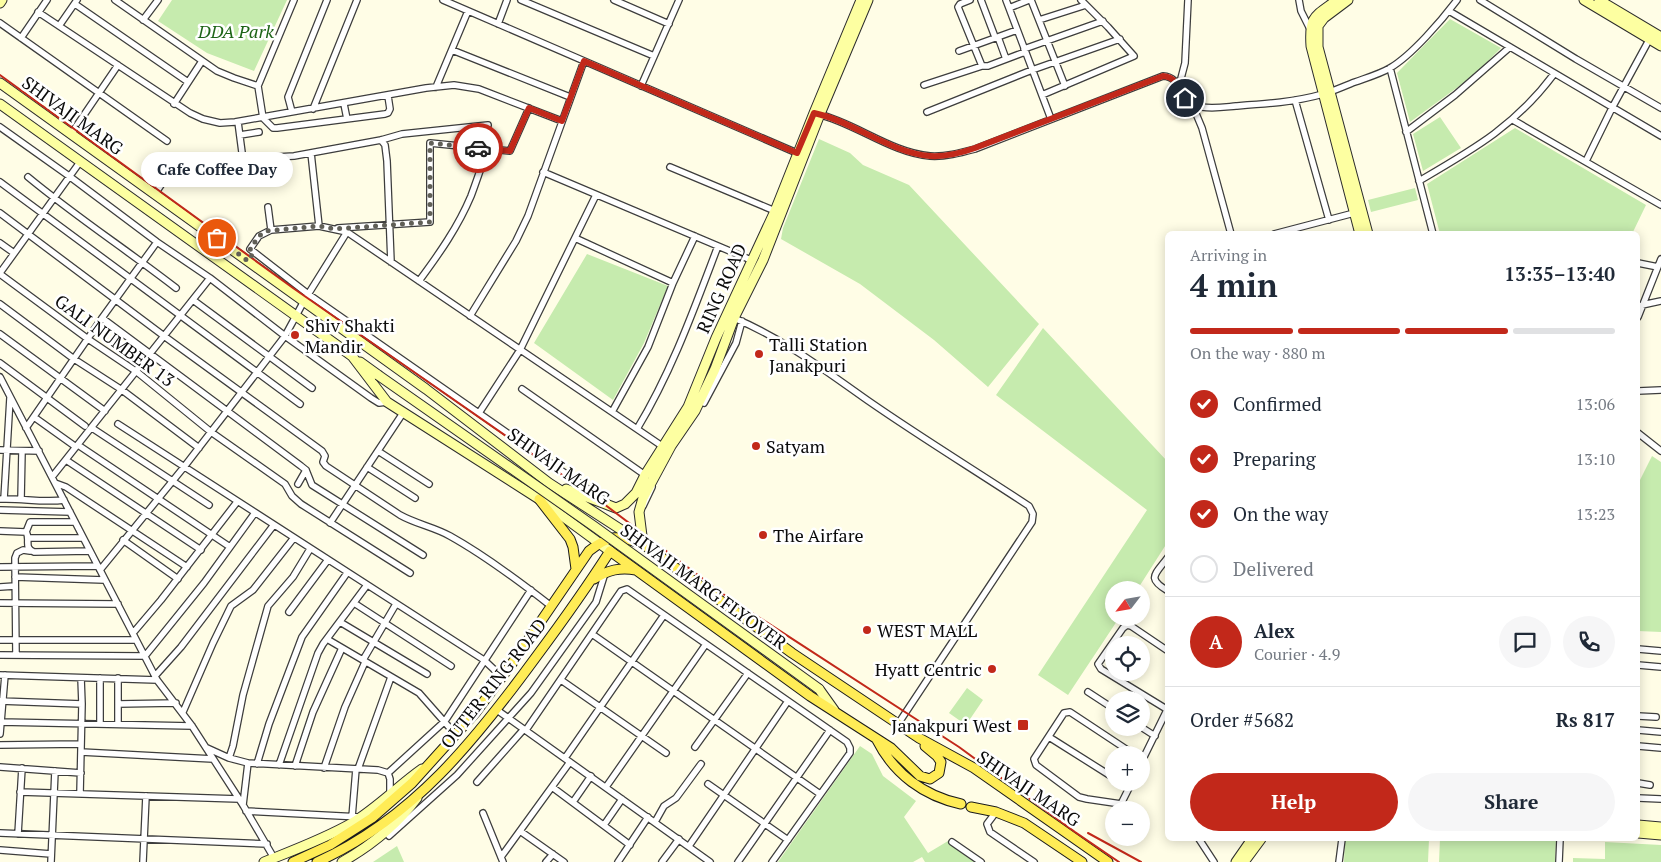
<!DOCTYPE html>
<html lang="en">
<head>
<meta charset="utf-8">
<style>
	:root { --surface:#fff; --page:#f6f6f7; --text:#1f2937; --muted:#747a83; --line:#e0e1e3; --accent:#c2281a }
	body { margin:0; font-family:"PT Serif",serif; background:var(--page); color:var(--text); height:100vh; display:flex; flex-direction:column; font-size:19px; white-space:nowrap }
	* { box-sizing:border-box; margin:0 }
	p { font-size:16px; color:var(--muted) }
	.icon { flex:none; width:28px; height:28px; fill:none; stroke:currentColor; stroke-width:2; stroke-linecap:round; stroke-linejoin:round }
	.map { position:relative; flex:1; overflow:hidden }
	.drawer { position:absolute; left:1165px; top:231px; width:475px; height:610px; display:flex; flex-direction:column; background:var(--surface); border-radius:8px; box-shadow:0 2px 12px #0003 }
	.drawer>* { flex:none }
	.needle { width:32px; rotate:239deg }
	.tools { position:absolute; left:1105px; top:581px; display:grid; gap:10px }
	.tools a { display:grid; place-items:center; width:45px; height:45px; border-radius:50%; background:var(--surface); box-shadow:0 2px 12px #0003; font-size:25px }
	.pin { position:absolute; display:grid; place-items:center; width:42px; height:42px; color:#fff; margin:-21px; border:2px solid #fff; border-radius:50%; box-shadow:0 1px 5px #0007 }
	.courier { position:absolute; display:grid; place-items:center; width:50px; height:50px; margin:-25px; border:4px solid #c2281a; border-radius:50%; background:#fff; color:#222; box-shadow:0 1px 6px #0007 }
	.bubble { position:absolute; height:35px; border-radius:18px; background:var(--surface); box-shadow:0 2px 12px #0003; font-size:16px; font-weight:700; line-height:35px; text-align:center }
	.headline em { font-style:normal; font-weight:700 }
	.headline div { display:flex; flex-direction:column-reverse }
	.headline { display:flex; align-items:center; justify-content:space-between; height:85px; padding:0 25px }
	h1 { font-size:32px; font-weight:700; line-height:38px }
	.bar { display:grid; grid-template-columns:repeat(4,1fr); gap:8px 5px; align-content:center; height:60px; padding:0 25px }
	.bar i { height:6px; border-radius:4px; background:var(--line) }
	.bar .selected { background:var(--accent) }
	.bar p { grid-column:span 4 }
	.line { display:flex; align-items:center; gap:12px; padding:0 25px; border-top:1px solid var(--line) }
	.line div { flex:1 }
	.round { display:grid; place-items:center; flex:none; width:52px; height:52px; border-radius:26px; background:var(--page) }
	ol { padding:0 25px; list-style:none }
	li { display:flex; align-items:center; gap:15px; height:55px }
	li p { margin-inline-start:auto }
	li .icon { padding:5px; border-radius:50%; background:var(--accent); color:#fff; stroke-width:4 }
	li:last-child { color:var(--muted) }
	li i { width:28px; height:28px; border:2px solid var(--line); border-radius:50% }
	.cta { display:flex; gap:10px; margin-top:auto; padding:10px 25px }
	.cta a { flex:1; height:58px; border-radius:30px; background:var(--accent); color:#fff; font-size:20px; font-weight:700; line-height:58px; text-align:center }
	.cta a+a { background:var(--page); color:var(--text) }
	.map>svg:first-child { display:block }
	.green { fill:#c6ebae }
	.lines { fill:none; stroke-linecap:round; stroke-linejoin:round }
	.street-casing { stroke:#3d3d3d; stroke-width:8 }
	.secondary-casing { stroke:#2c2c2c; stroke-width:11 }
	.primary-casing { stroke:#1b1b1b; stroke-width:11 }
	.street { stroke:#fff; stroke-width:5.5 }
	.secondary { stroke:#fdffa1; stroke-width:9 }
	.primary { stroke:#ffec56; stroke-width:9 }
	.rail { stroke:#c2281a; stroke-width:2 }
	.secondary-bridge-casing { stroke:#2c2c2c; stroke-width:11; stroke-linecap:butt }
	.secondary-bridge { stroke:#fdffa1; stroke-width:9 }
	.done { stroke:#605f57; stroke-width:5; stroke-dasharray:0 9 }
	.route { stroke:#c2281a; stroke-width:6 }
	.poi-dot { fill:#c2281a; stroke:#fff; stroke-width:2 }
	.labels { text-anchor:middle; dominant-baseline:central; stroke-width:5; stroke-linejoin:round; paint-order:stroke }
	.park-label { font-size:18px; font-style:italic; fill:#1d6417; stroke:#fff }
	.street-label { font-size:18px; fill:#0a0a0a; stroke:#fff }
	.poi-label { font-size:18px; fill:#0a0a0a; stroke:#fff; text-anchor:start }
</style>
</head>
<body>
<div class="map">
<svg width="1661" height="862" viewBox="0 0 1661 862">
	<rect width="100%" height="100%" fill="#fffde6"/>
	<!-- green -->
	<path class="green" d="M172 0H287L254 71 207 53 158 21Z
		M1450 19 1501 48 1473 76 1410 122 1397 73Z
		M1440 117 1461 148 1423 171 1413 134Z
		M1515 128 1646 205 1632 234H1440L1427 184Z
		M819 139 850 153 863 165 909 185 1039 324 988 387 934 340 860 284 781 239 783 228Z
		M1415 188 1418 200 1371 212 1368 200Z
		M587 254 668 286 644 343 613 400 534 343Z
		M1043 328 1167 461V543L1137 590H1114V618H1119L1068 695 1038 675 1147 510 996 395Z
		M1652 456 1661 462V632L1638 631V484Z
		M967 688 983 700 966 725 949 713Z
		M860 746 872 754 883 776 916 801 904 817 928 853 948 841 977 862H925L922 857 913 862H778Z
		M1345 839H1429L1428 862H1344Z
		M1440 839H1556L1555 862H1439Z
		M1605 842 1661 845V862H1573V858L1605 859Z
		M397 846 404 862H373Z"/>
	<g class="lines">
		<!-- street casing -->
		<g class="street-casing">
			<path id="street" d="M115 0 217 71 234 78 258 86
				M294 0 258 86 263 118 273 128H277L385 114 388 113 390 109 388 96
				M443 0 797 153
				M521 0 654 56
				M614 0 669 24
				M970 0 960 4 958 7 982 66H988L1025 52
				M981 0 995 37
				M1006 0 1051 119
				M1031 0 1065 86
				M1299 0 1301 11 1310 29
				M1480 0 1576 59 1661 108
				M75 4 188 82
				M1009 8 1029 0
				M1449 11 1661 136
				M38 12 190 113 203 119 220 123 235 122 426 88 454 85 479 89 562 121
				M143 20 158 0
				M1039 20 1086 5
				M0 23 167 141
				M498 24 507 0
				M59 26 77 0
				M998 37 1006 59
				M21 38 47 0
				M1024 49 1103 21
				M452 50 570 97
				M959 51 1017 30
				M1390 68 1433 234
				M924 85 982 66
				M641 86 679 0
				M1179 86 1185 63 1188 0
				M436 87 468 11
				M1042 95 1134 56 1108 27 1081 0
				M1295 100 1329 220
				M174 104 202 61
				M344 104 347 119
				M1192 104 1202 128 1231 234
				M313 109 357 0
				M292 112 288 97 327 0
				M927 112 1032 70 1120 39
				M818 114C855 123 892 153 930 156 945 157 960 153 975 149L1163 76C1184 77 1178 104 1202 107 1213 109 1225 107 1236 106 1265 104 1295 102 1323 94 1334 91 1344 86 1355 82 1366 78 1380 74 1390 68 1412 55 1442 20 1457 0
				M1513 120 1661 205
				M238 122 243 160
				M0 127 69 176 157 242 210 278 285 336 371 398 379 403 387 402
				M1406 132 1455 95 1510 47
				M71 134 118 65
				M240 135 259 132
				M381 140 385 145 387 161 391 262
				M311 153 319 226
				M1586 161 1612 108 1649 40
				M670 167 775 211
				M543 172 751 260
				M28 177C75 216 127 250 176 288
				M1419 181C1474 149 1515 126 1554 74
				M0 182 300 404
				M155 194 161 185V169L166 163 294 156 381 140 402 134 488 125
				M268 207 271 230
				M0 213 164 336 322 451 325 456 323 462 326 466 400 515C416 524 434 527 450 536 486 556 519 581 551 606
				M338 228 430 222V143L510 151 529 108
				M1274 234 1358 212
				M575 238 673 283
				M0 243 14 253
				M1638 263 1658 267
				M0 273 80 162
				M0 274 88 339 137 372 211 432 285 484 292 496 301 504 410 573
				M419 281C439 254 458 227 471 196 477 180 482 164 488 149
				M193 300 312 388
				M0 304 74 359 122 390 199 448
				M1642 305 1661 301
				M470 316 516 241 528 216 584 61
				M1638 317 1661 259
				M102 318 301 466 306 470 312 485 423 555
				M734 318C784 339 826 371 870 402 922 438 976 471 1029 506L1033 514 1032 522 898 724
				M0 334 105 411
				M0 363 85 426
				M0 377 157 680 192 726 243 805 274 858
				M522 389 645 475
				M1638 391 1661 390
				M704 403 736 343 742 321
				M612 412 648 347 673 283 695 236
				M479 413 520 350 596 195
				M34 417 76 447
				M118 424 484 660 502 677
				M26 428 102 318 157 242
				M92 428 209 505
				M637 429C672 371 694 309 718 246
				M1638 433 1661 451
				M78 445 230 547
				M0 450 39 451
				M378 451 429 484
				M66 460 201 550
				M367 467 415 498
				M52 477 210 278
				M55 483 66 487 187 567
				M298 484 306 470
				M1 499C22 498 43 503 64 500
				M4 499 10 398
				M21 499 22 451
				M605 501 308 294 250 249 259 236 271 230 319 226 347 232 662 446
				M643 506 652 487
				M0 510 70 512
				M330 523 403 413
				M0 531 26 532C31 539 23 548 34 552L90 551
				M26 532 30 522H75
				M28 538H83
				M123 540 178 579
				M1168 557C1155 575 1146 578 1168 591
				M0 567 98 566
				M100 570 184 467 285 336 304 301 347 232
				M15 577 104 580
				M0 587 15 586
				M0 603 118 604
				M354 603 451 666
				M289 612 327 561
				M340 622 427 674
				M133 633 161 600 237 502
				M592 634 820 794
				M327 639 419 693 456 735
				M0 640H136
				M1638 649 1661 651
				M1168 651 1131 626 1127 625 1123 628 1098 664 1101 669 1168 710
				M0 655 145 656 204 583 254 514
				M16 655 15 558 17 553 23 550 30 551
				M363 660 396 604
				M1638 665 1661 667
				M0 675 157 680
				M155 676 181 647 273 526
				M100 678V724
				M118 678V724
				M561 680 666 753
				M1088 692 1114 709
				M0 701 82 704
				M118 704 176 703
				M497 710 710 862
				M183 712 213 643 231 606 253 590 293 539
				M1638 716 1656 717
				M0 722 192 726
				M1141 727 1155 736
				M526 730 621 591 627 589 847 742 850 748V753L772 862
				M1638 730 1661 732
				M0 734 5 675
				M1049 737 1114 778
				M0 745 81 744
				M1638 746 1661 748
				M695 747 748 673
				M207 748 229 758 248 763 378 770 388 773 390 779V793
				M81 752 213 759
				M229 758 233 746 243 695 268 606 293 577 310 549
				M565 758 664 615
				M1141 763 1167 710
				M257 764 269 724 302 637 347 573
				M279 765 318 653 323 644 367 585
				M295 766 313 712 342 648
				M0 767 81 773
				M324 768 345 707 365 662
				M358 769 391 677
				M388 773 445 721 531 590
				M477 782 524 729
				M1120 782 1129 788
				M1132 782 1121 804 1087 799 1079 797 1036 765 1034 759 1064 713 1070 712 1135 755
				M1638 783 1650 785
				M708 784 788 840
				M552 787 630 845
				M606 787 706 644
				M20 792 239 799
				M80 794 82 704 81 678
				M1638 798 1661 799
				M573 802 591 776
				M243 805 248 763
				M246 811 360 817
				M996 812 987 824 990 832 1034 862
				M483 813 503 862
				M352 817 356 769
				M655 822 664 806 676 798 701 764
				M604 825 622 799
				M520 831 564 862
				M0 833 267 844
				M18 834 22 768
				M389 836 457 775 531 693 596 602 605 573
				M1199 839 1214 862
				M952 842 981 862
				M689 846 788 701
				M0 850 51 854
				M501 857 570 762
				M51 862 55 771
				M143 862 146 796
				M546 862 553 854
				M618 862 648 817
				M662 862 679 839
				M738 862 830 730
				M1339 862 1342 839
				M1559 862 1560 839"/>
		</g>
		<!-- secondary casing -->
		<g class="secondary-casing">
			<path id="secondary" d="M1337 0C1314 17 1309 16 1311 46L1360 234
				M1348 0 1324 18 1318 26V47L1368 234
				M1584 0 1661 46
				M1599 0 1661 37
				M0 3 2 0
				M0 83 426 389 549 483 637 540
				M0 104 352 356 387 402 539 499 610 551
				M360 362 378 375
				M566 489 616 508 625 504 636 493 645 475 688 407 716 338 775 211 814 113 861 0
				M643 544 639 512 643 498 671 446 695 411 715 369 734 318 763 260 820 114 868 0
				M819 689 834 710
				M1638 825 1661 827
				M1638 833 1661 835
				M264 862C294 850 324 839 352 823 377 808 398 786 422 769
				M342 862C372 845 396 826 417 798
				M1236 862 1252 839
				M1244 862 1261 839"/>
		</g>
		<!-- primary casing -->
		<g class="primary-casing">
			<path id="primary" d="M539 499 570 539 573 547 576 569
				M594 579C608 570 620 567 636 570
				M877 740C894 774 924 796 961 804
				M971 807 996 812 1024 823 1082 862
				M293 862 330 845 372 818 412 783 476 712 513 662 589 551C610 534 618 535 643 544L792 653 919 738 974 768 1108 862
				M317 862C413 819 476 739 536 657 562 622 587 587 610 551L810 696 891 748 920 776 930 779 939 773 941 762 937 756 925 746"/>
		</g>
		<!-- street -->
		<use href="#street" class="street"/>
		<!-- secondary -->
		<use href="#secondary" class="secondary"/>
		<!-- primary -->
		<use href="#primary" class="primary"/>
		<!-- rail -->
		<path class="rail" d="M0 75 293 288 604 504 723 594 959 747 1075 832 1119 862
			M1088 833 1141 862"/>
		<!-- secondary-bridge casing -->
		<g class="secondary-bridge-casing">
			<path id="secondary-bridge" d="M378 375 595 527 819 689"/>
		</g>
		<!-- secondary-bridge -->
		<use href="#secondary-bridge" class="secondary-bridge"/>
	</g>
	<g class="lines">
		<!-- done -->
		<path class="done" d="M217 238 248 261 254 252 250 249 259 236 266 231 319 226 334 229 430 222V143L478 148"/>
		<!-- route -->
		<path class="route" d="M478 148 510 151 529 108 562 121 584 61 797 153 814 113C852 121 891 153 930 156 945 157 961 153 975 148L1163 76C1176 77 1180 88 1185 98"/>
	</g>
	<!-- markers -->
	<g class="poi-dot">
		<circle cx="295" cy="335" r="5"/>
		<circle cx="759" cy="354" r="5"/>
		<circle cx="756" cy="446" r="5"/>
		<circle cx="763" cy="535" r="5"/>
		<circle cx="867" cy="630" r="5"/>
		<circle cx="992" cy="669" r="5"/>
		<rect x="1017" y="719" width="12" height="12" rx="2.5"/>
	</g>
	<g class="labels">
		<!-- park labels -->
		<g class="park-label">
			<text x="236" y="31">DDA Park</text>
		</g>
		<!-- street labels -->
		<g class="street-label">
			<text transform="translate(73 115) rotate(36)">SHIVAJI MARG</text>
			<text transform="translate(721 288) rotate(-66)">RING ROAD</text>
			<text transform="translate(115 340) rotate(36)">GALI NUMBER 13</text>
			<text transform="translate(559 466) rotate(35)">SHIVAJI MARG</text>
			<text transform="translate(704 586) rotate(36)">SHIVAJI MARG FLYOVER</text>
			<text transform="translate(493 683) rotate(-52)">OUTER RING ROAD</text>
			<text transform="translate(1029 788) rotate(34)">SHIVAJI MARG</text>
		</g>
		<!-- poi labels -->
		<g class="poi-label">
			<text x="305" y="325">Shiv Shakti<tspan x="305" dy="21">Mandir</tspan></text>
			<text x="769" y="344">Talli Station<tspan x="769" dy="21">Janakpuri</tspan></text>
			<text x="766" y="446">Satyam</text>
			<text x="773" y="535">The Airfare</text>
			<text x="877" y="630">WEST MALL</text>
			<text x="982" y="669" text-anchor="end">Hyatt Centric</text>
			<text x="1012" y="725" text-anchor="end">Janakpuri West</text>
		</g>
	</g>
</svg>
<div class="tools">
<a><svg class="needle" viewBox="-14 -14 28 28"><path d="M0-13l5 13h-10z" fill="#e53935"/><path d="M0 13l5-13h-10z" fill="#747a83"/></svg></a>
<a><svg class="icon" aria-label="locate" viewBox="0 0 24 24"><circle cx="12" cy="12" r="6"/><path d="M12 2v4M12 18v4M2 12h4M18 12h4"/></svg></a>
<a><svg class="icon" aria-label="layers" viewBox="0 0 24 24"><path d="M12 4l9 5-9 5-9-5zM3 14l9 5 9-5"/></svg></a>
<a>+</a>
<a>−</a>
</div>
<div class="pin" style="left:217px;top:238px;background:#ea580c"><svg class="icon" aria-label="bag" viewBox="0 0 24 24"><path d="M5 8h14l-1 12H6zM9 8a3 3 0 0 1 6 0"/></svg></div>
<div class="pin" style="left:1185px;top:98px;background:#1f2937"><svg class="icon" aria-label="home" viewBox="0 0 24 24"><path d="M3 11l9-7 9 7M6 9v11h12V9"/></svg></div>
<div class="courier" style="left:478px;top:148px"><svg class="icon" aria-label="car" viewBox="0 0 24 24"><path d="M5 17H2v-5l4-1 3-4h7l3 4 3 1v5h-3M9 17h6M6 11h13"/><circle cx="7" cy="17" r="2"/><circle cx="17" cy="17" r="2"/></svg></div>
<div class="bubble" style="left:141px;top:152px;width:152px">Cafe Coffee Day</div>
<section class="drawer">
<div class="headline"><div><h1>4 min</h1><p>Arriving in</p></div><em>13:35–13:40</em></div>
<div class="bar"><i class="selected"></i><i class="selected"></i><i class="selected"></i><i></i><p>On the way · 880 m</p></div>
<ol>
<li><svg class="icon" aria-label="check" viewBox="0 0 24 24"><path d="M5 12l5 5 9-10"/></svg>Confirmed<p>13:06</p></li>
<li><svg class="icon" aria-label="check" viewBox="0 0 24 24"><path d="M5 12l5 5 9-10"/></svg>Preparing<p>13:10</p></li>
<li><svg class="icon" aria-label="check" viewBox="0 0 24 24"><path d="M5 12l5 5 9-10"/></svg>On the way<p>13:23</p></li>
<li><i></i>Delivered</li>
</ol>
<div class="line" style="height:90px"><b class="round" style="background:var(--accent);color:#fff">A</b><div><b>Alex</b><p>Courier · 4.9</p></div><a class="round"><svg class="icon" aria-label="chat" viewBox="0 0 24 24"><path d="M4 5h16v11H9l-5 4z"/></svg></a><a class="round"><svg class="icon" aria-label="phone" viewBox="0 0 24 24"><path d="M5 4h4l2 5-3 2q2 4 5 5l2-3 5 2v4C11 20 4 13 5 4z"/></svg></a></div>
<div class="line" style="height:65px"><div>Order #5682</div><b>Rs 817</b></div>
<div class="cta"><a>Help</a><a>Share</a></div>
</section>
</div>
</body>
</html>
